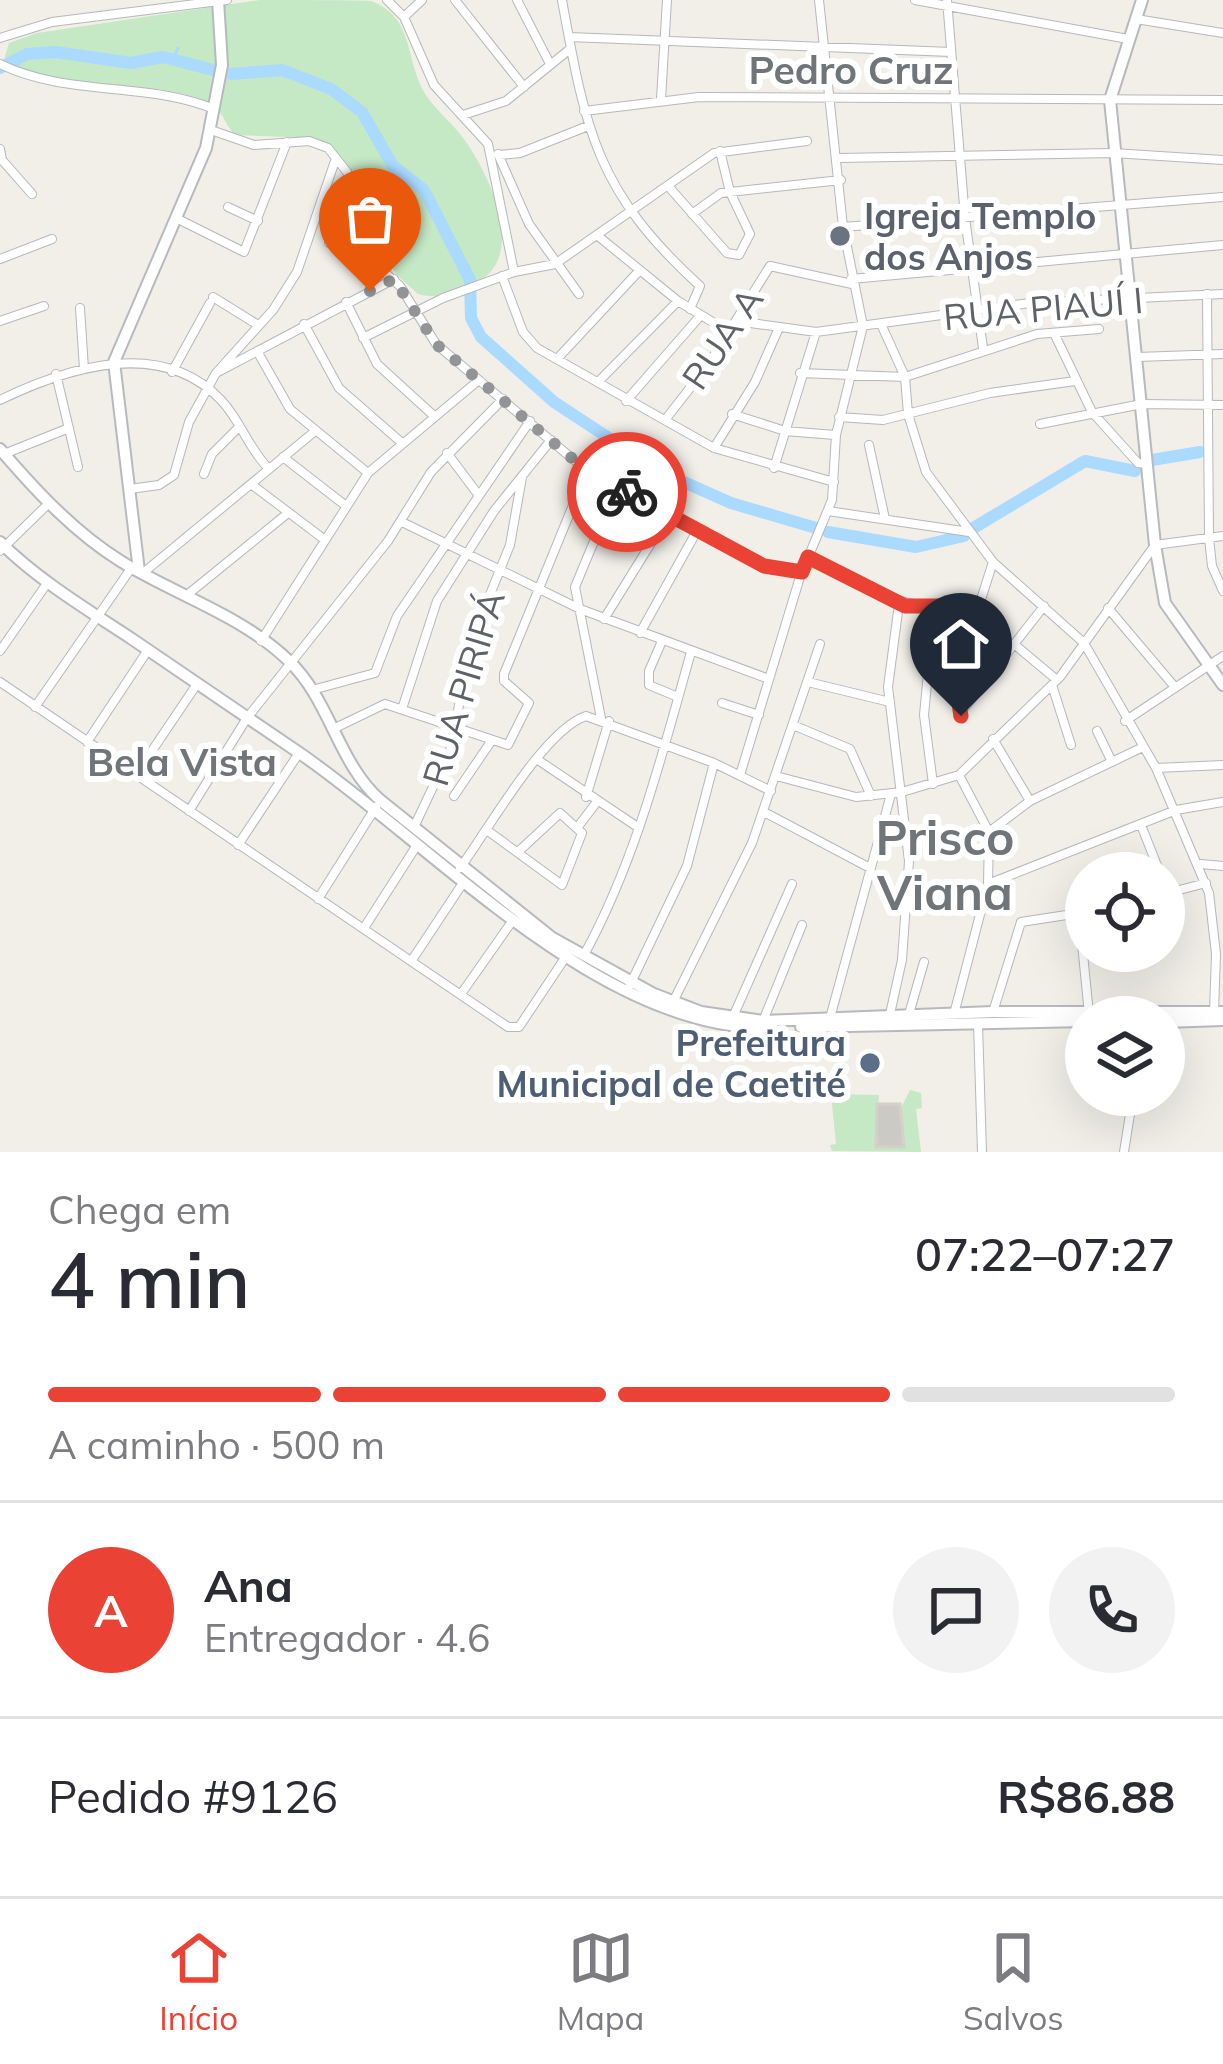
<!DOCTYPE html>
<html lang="pt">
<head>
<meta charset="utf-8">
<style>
	:root { --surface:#fff; --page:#f2f2f3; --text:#2b2b33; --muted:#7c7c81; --line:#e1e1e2; --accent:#ea4335 }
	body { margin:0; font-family:Mulish,sans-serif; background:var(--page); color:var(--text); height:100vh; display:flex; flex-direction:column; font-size:45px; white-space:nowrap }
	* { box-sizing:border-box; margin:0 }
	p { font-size:39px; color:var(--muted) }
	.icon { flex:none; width:66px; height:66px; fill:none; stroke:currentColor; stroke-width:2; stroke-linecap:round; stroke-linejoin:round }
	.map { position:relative; height:1152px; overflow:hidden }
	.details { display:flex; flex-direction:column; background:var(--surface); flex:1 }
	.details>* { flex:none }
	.tools { position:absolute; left:1065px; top:852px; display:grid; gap:24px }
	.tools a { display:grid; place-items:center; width:120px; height:120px; border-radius:50%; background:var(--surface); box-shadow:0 12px 48px #0002; font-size:60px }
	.pin { position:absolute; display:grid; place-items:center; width:102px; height:102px; color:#fff; margin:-123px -51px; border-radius:50% 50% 50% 0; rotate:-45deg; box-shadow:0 0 12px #0007 }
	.pin .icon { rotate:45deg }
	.courier { position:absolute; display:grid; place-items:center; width:120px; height:120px; margin:-60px; border:9px solid #ea4335; border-radius:50%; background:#fff; color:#222; box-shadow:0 3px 15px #0007 }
	.overview em { font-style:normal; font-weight:600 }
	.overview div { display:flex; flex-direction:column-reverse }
	.overview { display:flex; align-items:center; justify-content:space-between; height:204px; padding:0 48px }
	h1 { font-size:78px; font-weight:600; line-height:90px }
	.bar { display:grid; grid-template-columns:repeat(4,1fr); gap:18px 12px; align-content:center; height:144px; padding:0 48px }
	.bar i { height:15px; border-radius:9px; background:var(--line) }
	.bar .active { background:var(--accent) }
	.bar p { grid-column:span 4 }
	.line { display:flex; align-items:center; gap:30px; padding:0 48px; border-top:3px solid var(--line) }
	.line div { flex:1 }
	.round { display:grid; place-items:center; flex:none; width:126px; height:126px; border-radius:63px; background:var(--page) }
	.dock { display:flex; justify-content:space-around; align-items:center; height:168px; border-top:3px solid var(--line); background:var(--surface); font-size:33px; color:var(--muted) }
	.dock a { display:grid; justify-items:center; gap:6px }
	.dock .active { color:var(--accent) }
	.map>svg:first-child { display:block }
	.green { fill:#c5e8c5 }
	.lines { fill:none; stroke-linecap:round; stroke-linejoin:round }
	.stream { stroke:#aadaff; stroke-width:3 }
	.river { stroke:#aadaff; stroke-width:12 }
	.building { fill:#cccac5; stroke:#d6d1c6; stroke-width:3 }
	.street-casing { stroke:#b5b8bc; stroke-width:10 }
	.secondary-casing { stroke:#b6babf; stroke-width:14 }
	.street { stroke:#fff; stroke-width:8 }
	.secondary { stroke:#fff; stroke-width:10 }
	.done { stroke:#929495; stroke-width:12; stroke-dasharray:0 21.6 }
	.route { stroke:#ea4335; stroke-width:15 }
	.worship-dot { fill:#6b7280; stroke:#fff; stroke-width:4.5 }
	.service-dot { fill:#5c6f8a; stroke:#fff; stroke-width:4.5 }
	.labels { text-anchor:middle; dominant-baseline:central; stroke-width:12; stroke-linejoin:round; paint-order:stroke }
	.worship-label { font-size:36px; font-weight:bold; fill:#5b616d; stroke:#fff; text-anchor:start }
	.street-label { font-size:36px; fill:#5f6368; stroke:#fff }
	.service-label { font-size:36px; font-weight:bold; fill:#4e5e75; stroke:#fff; text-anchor:end }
	.neighbourhood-label { font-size:39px; font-weight:bold; fill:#70757a; stroke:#fff }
	.district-label { font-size:48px; font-weight:bold; fill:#70757a; stroke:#fff }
</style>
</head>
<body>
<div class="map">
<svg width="1223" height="1152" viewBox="0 0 1223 1152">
	<rect width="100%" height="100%" fill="#f1efe8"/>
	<!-- green -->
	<path class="green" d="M260 0C288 0 347 0 371 1 411 16 406 52 420 84 429 106 453 122 466 142 490 176 526 255 479 281 462 292 438 300 418 294L397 275 377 241 342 157 315 138 235 135C225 125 224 113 213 106 158 71 51 103 4 60L9 43 37 33Z
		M910 1090 921 1093 922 1108 916 1109 921 1152 832 1151 830 1145 836 1144 831 1094 879 1095 876 1147H903L900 1110Z"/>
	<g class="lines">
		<!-- stream -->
		<path class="stream" d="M173 59 178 48"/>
		<!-- river -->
		<path class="river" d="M0 68 27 54 55 52 131 63 163 57 213 70
			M231 74 282 70 331 89 362 112 393 166 424 190 470 280 471 318 481 337 554 402 659 471 731 503 816 528
			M1152 460 1200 452
			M975 527 1085 461 1135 471
			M828 532 916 547 964 536"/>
	</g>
	<!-- building -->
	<path class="building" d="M877 1104H900L904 1147H876Z"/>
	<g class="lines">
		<!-- street casing -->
		<g class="street-casing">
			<path id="street" d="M387 0 404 17 434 85 488 144 514 272
				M455 0 524 87
				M517 0 550 64
				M562 0C586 133 597 192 700 286L690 309
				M915 0 1128 39
				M947 0 965 218 983 348
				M404 17 422 0
				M1136 19 1223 33
				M569 37 951 52
				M0 38 52 22 227 0
				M0 64C68 97 145 81 214 109
				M661 99 667 0
				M584 111 699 97 1223 100
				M463 115 506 101 570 49
				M211 130 254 145 309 141 328 148 347 172 373 262 400 286 436 344 587 471 763 566 802 571
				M0 149 2 160 32 194
				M498 154 529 224 579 294
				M499 155 520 153 588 126
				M839 158 1113 153 1223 160
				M669 187 727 253 739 255 750 234 730 192 720 151
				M228 207 258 221
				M692 214 721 193 841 180
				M176 218 244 252 287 142
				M843 227 1223 197
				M598 236 678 301 729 332
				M329 243 354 205
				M0 259 52 239
				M502 276 523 332 537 348 714 448 834 482
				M851 279 1223 245
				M1207 294 1209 538 1212 566 1223 591
				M213 297 258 325
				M346 302 377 364 433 415
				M80 308 84 369
				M0 321 44 306
				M736 321 816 332 1030 303 1223 294
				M304 324 339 388 402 443
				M881 324 905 377 908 414 926 472 993 562 1084 643 1156 768 1209 893 1216 954 1214 1012
				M1054 333 1092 412 1138 463 1147 464
				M363 338 443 298 514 272 555 264 714 153 807 141
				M257 351 290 409 368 473
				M1137 357 1223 354
				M557 359 639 271
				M172 372 210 303
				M217 372 273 310 297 272 336 158
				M800 373 905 377 1037 334 1099 329
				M56 374 78 467
				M598 382 678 301
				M0 400C66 368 161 337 221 400 241 421 248 448 269 469
				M626 401 701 315
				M732 414 785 431 835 435
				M839 417 883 420 990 393 1075 381
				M665 420 708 365 770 266 852 284
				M1040 424 1142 404 1223 405
				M869 445 885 519
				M714 448 755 382 778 330
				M447 453 477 493
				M4 454 69 428
				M283 457 346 506
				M774 468 816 332
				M204 474 212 454 239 427
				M251 484 325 540
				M130 489 159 485 174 475 189 422 216 373 394 279
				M828 511 969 532
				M402 522 580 609 769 679
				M0 551 48 504
				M808 557C870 590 902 613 974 606
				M993 562 958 671V716L1044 606
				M143 573 314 432
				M187 595 288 513
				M1108 608 1174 686
				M604 619 669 514
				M640 633 698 529
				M261 641 368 473 479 380
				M662 641 649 671V685L678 697
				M1014 644 1057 680
				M0 651 48 582
				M0 682 508 1027H519L567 955
				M808 682 890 702
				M1052 685 1071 745
				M312 690 375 673 397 616 530 421
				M722 703 759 715
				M35 707 132 567
				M402 709 437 601 494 511 551 440
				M601 718 575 587 617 486
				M1125 721 1223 656
				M793 725 850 749 871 796
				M333 729 385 704 508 745 529 703 504 681V674L587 471
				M1097 731 1112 762
				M993 739 1030 801
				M87 742 148 650
				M538 760 639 828
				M1156 768 1223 765
				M740 775 800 577 832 500 836 435 863 326 843 227 819 0
				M135 776 197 684
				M776 776 856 797 902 792 959 775 1060 677 1155 545 1223 536
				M933 784 924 715 934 610
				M454 796 492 740
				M586 797 609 721
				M189 811 247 718 388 541 431 472 503 399
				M764 812 870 868
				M1141 825 1160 873
				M414 827 450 751 472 639 510 545 522 477
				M577 828 596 803
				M488 831 562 885 582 833 560 813 519 851
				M989 832 1030 801 1143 747
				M238 845 299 753
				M1201 864 1223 866
				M460 868C488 830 544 730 586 716L714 763 771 791
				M988 884 1176 810 1223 802
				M1164 894 1206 883
				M318 899 376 807
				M1079 914 1089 1014
				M364 928 417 845
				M584 955C636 860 662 755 691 652
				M412 960 463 883
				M630 985 687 866 714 763
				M461 994 513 920
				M673 1002 752 843 820 644
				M993 1012 1021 922 1086 912
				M890 1014 902 960 909 861 888 687 899 604
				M909 1014 924 962
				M954 1014 988 884 989 832 959 775
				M830 1018 891 794
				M732 1019 792 884
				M763 1021 802 925
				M978 1024 982 1152
				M1124 1152 1133 1095"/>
		</g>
		<!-- secondary casing -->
		<g class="secondary-casing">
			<path id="secondary" d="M1142 0 1110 100 1155 545 1165 603 1223 685
				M0 449C36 491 75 533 122 562 176 595 243 616 289 661 330 700 338 763 380 800L551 937 654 994 701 1012 763 1021 993 1012H1223
				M0 542C38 580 88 610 132 639 188 677 243 715 298 752 433 844 599 1031 771 1028
				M139 571 114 362 206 148 222 65 218 0
				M1164 1022 1223 1020
				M801 1027 1086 1021"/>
		</g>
		<!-- street -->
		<use href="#street" class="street"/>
		<!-- secondary -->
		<use href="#secondary" class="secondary"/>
	</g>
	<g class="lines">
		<!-- done -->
		<path class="done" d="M370 291 394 279 436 344 586 470 627 492"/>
		<!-- route -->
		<path class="route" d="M627 492 764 566 802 572 808 557 905 606H975L956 685 961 716"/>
	</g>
	<!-- markers -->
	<circle class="worship-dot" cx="840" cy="236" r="12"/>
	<circle class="service-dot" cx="870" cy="1063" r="12"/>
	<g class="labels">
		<!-- worship labels -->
		<g class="worship-label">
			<text x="864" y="215">Igreja Templo<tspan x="864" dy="41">dos Anjos</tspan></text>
		</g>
		<!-- street labels -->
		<g class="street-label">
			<text transform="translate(1043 308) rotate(-5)">RUA PIAUÍ I</text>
			<text transform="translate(722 338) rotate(-56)">RUA A</text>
			<text transform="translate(463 688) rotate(-73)">RUA PIRIPÁ</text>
		</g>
		<!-- service labels -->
		<g class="service-label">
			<text x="846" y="1042">Prefeitura<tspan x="846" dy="41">Municipal de Caetité</tspan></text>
		</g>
		<!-- neighbourhood labels -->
		<g class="neighbourhood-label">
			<text x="851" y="69">Pedro Cruz</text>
			<text x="182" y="761">Bela Vista</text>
		</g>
		<!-- district labels -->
		<g class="district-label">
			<text x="945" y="837">Prisco<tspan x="945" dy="55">Viana</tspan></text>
		</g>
	</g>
</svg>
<div class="tools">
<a><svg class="icon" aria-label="locate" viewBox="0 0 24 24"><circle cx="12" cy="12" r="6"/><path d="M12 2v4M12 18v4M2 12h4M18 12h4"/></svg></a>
<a><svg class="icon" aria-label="layers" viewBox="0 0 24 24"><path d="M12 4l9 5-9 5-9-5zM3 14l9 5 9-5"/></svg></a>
</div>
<div class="pin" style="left:370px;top:291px;background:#ea580c"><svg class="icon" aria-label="bag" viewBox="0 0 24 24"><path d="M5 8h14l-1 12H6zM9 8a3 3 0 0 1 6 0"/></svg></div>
<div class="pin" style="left:961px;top:716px;background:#1f2937"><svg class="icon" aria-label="home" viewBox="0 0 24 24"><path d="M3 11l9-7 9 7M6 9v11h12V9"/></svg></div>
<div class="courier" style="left:627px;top:492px"><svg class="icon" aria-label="bike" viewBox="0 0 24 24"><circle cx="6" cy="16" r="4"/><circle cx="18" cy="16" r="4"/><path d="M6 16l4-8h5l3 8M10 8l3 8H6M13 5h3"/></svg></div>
</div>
<section class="details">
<div class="overview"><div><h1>4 min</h1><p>Chega em</p></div><em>07:22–07:27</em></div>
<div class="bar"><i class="active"></i><i class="active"></i><i class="active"></i><i></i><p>A caminho · 500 m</p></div>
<div class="line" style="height:216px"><b class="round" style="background:var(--accent);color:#fff">A</b><div><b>Ana</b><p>Entregador · 4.6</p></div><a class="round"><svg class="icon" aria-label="chat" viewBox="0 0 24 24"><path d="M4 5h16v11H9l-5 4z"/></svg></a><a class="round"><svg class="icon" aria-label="phone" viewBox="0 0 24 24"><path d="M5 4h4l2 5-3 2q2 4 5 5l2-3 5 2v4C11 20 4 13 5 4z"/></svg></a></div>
<div class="line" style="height:156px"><div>Pedido #9126</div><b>R$86.88</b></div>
</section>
<nav class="dock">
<a class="active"><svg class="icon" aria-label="home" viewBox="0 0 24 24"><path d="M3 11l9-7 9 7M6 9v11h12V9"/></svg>Início</a>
<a><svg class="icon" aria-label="map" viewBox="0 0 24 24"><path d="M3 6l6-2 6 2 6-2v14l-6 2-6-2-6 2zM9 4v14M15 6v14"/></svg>Mapa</a>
<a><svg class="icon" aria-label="saved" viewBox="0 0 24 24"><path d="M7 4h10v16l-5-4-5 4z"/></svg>Salvos</a>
</nav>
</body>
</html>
